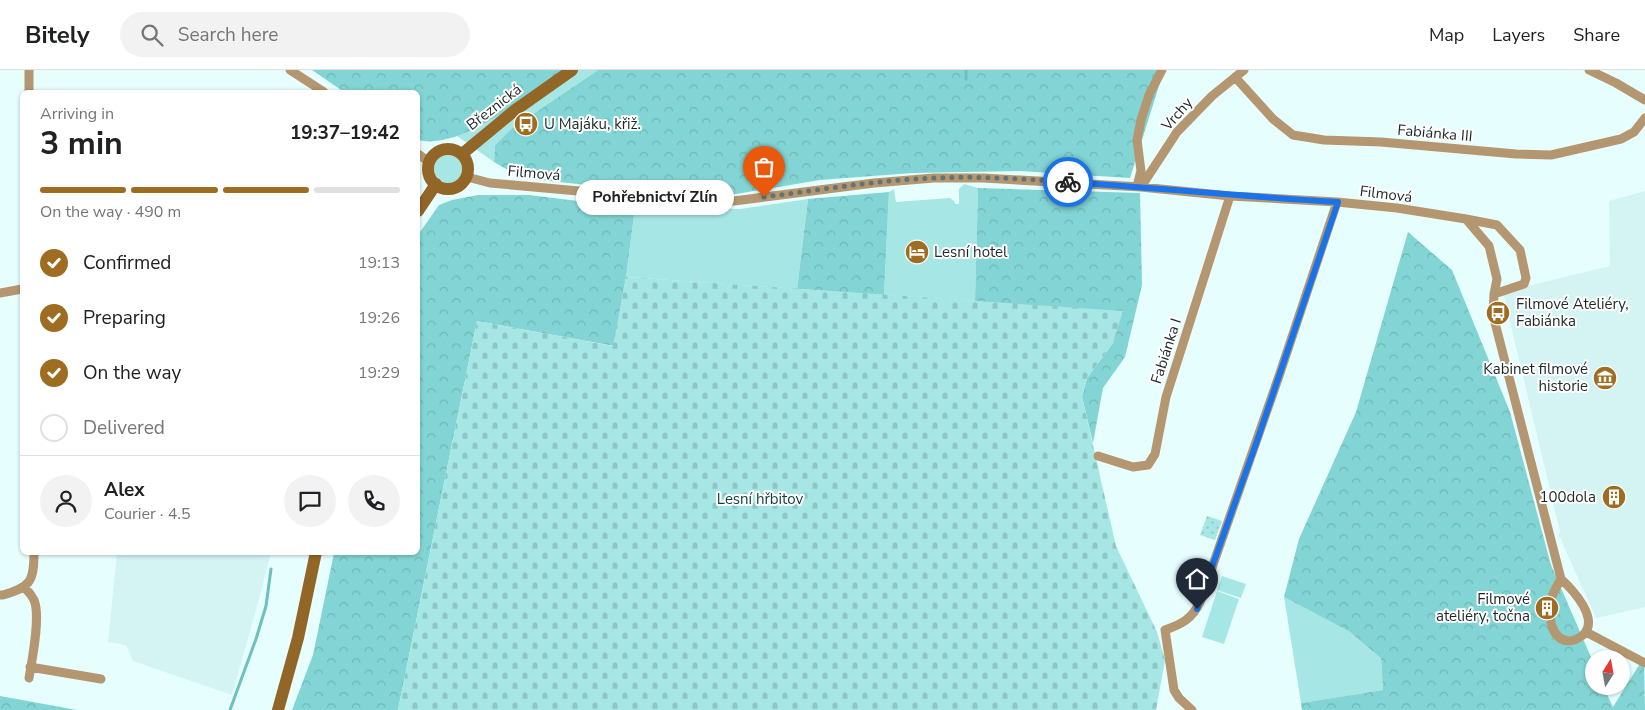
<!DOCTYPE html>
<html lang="en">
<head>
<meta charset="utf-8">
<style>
	:root { --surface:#fff; --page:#f2f2f2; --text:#202124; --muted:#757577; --line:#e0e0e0; --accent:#9e6d21 }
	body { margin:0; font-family:"Nunito Sans",sans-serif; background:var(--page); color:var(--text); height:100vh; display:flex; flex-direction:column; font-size:19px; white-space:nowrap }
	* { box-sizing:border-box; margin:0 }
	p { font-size:16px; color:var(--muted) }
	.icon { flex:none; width:28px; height:28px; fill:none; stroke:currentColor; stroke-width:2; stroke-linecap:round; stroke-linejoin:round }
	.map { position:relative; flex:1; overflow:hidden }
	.panel { position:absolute; left:20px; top:20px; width:400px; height:465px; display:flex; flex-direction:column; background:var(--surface); border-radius:8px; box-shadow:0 1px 4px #0004 }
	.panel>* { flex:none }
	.needle { width:32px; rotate:11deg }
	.tools { position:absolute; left:1585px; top:580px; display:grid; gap:10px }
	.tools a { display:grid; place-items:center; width:45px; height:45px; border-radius:50%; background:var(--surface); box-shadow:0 1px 4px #0004; font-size:25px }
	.pin { position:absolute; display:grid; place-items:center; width:42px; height:42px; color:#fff; margin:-51px -21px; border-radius:50% 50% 50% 0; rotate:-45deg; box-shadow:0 0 5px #0007 }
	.pin .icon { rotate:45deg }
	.courier { position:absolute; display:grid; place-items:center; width:50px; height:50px; margin:-25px; border:4px solid #1a73e8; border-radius:50%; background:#fff; color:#222; box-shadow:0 1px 6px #0007 }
	.bubble { position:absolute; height:35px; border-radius:18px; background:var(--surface); box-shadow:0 1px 4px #0004; font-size:16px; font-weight:700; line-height:35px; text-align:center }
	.headline em { font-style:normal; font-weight:700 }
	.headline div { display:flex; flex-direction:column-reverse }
	.headline { display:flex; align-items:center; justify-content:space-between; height:85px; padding:0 20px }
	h1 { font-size:32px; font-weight:700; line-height:38px }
	.bar { display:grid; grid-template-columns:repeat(4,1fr); gap:8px 5px; align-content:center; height:60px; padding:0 20px }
	.bar i { height:6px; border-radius:4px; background:var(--line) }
	.bar .on { background:var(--accent) }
	.bar p { grid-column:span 4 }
	.line { display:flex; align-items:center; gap:12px; padding:0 20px; border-top:1px solid var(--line) }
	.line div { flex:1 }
	.round { display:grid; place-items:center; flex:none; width:52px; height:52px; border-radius:26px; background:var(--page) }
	ol { padding:0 20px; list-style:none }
	li { display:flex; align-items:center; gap:15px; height:55px }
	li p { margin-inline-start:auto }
	li .icon { padding:5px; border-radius:50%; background:var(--accent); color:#fff; stroke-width:4 }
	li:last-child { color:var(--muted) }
	li i { width:28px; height:28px; border:2px solid var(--line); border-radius:50% }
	header { display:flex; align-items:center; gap:30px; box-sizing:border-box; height:70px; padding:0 25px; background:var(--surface); border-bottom:1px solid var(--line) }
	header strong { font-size:24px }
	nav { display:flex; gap:28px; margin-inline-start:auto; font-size:18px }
	.search { width:350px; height:45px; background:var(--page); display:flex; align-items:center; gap:12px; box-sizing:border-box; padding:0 18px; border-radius:28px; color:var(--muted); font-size:19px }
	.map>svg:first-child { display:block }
	.built { fill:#d3f4f3 }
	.green { fill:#a6e7e5 }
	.forest { fill:url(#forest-crowns) }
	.cemetery { fill:url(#cemetery-stones) }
	.park { fill:url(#park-dots) }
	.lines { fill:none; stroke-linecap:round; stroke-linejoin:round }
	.stream { stroke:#6cc0bf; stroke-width:3 }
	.minor { stroke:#b49670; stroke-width:9 }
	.secondary { stroke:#916626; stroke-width:12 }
	.done { stroke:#647272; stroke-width:5; stroke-dasharray:0 9 }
	.route { stroke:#1a73e8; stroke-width:6 }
	.labels { text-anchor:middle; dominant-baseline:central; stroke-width:4; stroke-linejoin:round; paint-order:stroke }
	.street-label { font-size:15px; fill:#1e2727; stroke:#fff }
	.poi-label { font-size:15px; fill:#1e2727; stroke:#fff; text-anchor:start }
	.park-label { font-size:15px; fill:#133c3b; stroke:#fff }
</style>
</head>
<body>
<header>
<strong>Bitely</strong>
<div class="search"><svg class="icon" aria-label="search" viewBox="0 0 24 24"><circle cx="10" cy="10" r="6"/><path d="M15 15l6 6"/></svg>Search here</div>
<nav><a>Map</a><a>Layers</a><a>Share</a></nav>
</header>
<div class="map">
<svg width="1645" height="640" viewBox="0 0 1645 640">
	<defs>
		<pattern id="forest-crowns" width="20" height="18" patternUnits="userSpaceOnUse" patternTransform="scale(1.25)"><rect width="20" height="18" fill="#82d5d4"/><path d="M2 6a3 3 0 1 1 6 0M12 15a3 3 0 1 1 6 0" fill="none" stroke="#70b7b6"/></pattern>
		<pattern id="cemetery-stones" width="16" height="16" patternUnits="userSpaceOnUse" patternTransform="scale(1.25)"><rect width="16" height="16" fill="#a6e7e5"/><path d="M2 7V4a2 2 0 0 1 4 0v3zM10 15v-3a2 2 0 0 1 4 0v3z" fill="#8ec6c4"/></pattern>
		<pattern id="park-dots" width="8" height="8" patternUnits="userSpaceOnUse" patternTransform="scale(1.25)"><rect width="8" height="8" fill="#a6e7e5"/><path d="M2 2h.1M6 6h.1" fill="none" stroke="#8ec6c4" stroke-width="1.8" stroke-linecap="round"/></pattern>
	</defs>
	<rect width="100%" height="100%" fill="#e7fefe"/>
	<!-- built -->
	<path class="built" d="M1645 121V537L1596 548 1564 477 1561 468 1558 466 1560 462 1503 222 1610 196 1609 131Z
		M117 483H271L253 551 232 625 133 591 126 575 108 572Z"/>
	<!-- green -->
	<path class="green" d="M564 0H598L511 59 495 75 494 92 457 66 482 55Z
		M434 99a14 14 0 1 1 28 0a14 14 0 1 1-28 0Z
		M964 114 978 118 975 231 884 225 889 122 894 119 896 132 950 128 954 131 955 134H959V119Z
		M808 129 797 219 626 207 635 138 740 139Z
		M1222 506 1246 514 1241 528 1217 520Z
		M1217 521 1239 529 1224 574 1202 567Z
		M1284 527 1350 562 1381 587 1383 620 1301 633Z"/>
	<!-- forest -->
	<path class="forest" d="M312 0H564C529 24 461 81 418 70V22H344Z
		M598 0H1164L1130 108 1020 101 912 103 820 110 736 124 680 125 522 108 494 92 495 75 511 59Z
		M978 118 1140 123 1142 215 1125 287 1103 318 1093 373 1082 327 1087 308 1113 273 975 231Z
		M889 122 884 225 797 219 808 129Z
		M478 125H529L635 138 626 207 614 276 477 251 398 640H292L313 585 334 483 418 482V165L439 135 452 130Z
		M1408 162 1452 200 1510 342 1551 495 1594 594V616H1603L1613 637 1644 587 1645 640H1302L1301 633 1383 620 1381 588 1350 562 1284 527 1299 469 1356 342Z
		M0 626 77 640H0Z"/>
	<!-- cemetery -->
	<path class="cemetery" d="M626 207 1123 241 1113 273 1087 308 1082 327 1116 476 1157 562 1165 590 1156 640H398L477 251 613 276Z"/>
	<!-- park -->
	<path class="park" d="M1207 446 1222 451 1215 470 1200 465Z"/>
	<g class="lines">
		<!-- stream -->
		<path class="stream" d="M966 0V9
			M230 640 256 569 266 536 271 499"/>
		<!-- minor -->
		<path class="minor" d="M29 0V22
			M290 0 324 22
			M1589 0 1616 13 1645 30
			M1235 7 1273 49 1293 65 1324 70 1381 72 1516 84 1551 85 1621 69 1634 62 1645 48
			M418 84 429 92
			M467 107 490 113 689 131H734L874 113 934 108H983L1141 117 1230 126 1337 132 1397 138 1466 149 1497 155 1520 180 1526 208 1524 214 1494 224
			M1137 116 1141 101 1137 70 1141 50 1149 25 1162 0
			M1141 117 1177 62 1212 26 1244 0
			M1466 149 1489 176 1497 209 1494 224 1493 245 1561 509C1573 520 1600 549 1583 565 1579 568 1575 571 1569 571 1550 570 1548 544 1551 530 1553 522 1557 516 1561 509
			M0 223 22 219
			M1098 386 1133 397 1148 395 1155 384 1166 327 1230 126
			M25 518C28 521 32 526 34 530 41 546 32 590 29 608
			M0 525H3C31 517 34 511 34 482
			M1586 562 1645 593
			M30 597 101 609
			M1192 640 1179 628 1174 620 1165 560C1182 554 1192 549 1200 532L1279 306 1337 132"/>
		<!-- secondary -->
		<path class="secondary" d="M428 99a20 20 0 1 1 40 0a20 20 0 1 1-40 0Z
			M462 84 514 41 572 0
			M418 141 436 114
			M278 640 298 568 316 482"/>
	</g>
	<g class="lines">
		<!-- done -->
		<path class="done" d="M764 127C821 120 877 110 934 108 979 106 1024 109 1068 112"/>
		<!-- route -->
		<path class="route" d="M1068 112C1158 118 1248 127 1338 132L1257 371 1197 539"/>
	</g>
	<!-- icons -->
	<defs>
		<g id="bus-disc" transform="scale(1.25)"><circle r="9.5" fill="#9e6d21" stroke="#fff"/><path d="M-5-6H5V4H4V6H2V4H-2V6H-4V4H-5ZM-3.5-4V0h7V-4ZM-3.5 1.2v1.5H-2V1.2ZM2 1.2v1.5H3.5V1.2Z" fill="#fff"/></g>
		<g id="hotel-disc" transform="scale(1.25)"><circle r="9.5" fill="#9e6d21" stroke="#fff"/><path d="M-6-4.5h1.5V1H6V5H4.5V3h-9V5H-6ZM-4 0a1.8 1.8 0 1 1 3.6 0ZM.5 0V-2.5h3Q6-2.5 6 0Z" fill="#fff"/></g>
		<g id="museum-disc" transform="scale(1.25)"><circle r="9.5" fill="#9e6d21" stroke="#fff"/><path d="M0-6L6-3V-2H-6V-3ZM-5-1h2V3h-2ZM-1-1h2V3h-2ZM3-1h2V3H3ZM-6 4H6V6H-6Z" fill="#fff"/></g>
		<g id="building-disc" transform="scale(1.25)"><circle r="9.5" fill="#9e6d21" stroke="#fff"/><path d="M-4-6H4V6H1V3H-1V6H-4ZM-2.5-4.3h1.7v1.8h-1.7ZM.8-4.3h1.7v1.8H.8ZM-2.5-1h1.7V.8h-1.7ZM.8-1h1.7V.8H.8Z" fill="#fff"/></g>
	</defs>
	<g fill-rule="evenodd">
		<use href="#bus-disc" x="526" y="54"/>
		<use href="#hotel-disc" x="917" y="182"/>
		<use href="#bus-disc" x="1498" y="243"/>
		<use href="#museum-disc" x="1605" y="308"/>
		<use href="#building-disc" x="1614" y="427"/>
		<use href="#building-disc" x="1547" y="538"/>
	</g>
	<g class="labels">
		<!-- street labels -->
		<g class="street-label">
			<text transform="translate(494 37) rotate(-38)">Březnická</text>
			<text transform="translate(1177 44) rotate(-49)">Vrchy</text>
			<text transform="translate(1435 63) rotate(5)">Fabiánka III</text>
			<text transform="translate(534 103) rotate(5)">Filmová</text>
			<text transform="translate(1386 124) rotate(7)">Filmová</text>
			<text transform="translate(1166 281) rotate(-72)">Fabiánka I</text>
		</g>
		<!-- poi labels -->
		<g class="poi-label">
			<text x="544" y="54">U Majáku, křiž.</text>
			<text x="934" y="182">Lesní hotel</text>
			<text x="1516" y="234">Filmové Ateliéry,<tspan x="1516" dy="17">Fabiánka</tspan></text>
			<text x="1588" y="299" text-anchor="end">Kabinet filmové<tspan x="1588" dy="17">historie</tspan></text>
			<text x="1596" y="427" text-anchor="end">100dola</text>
			<text x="1530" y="529" text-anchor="end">Filmové<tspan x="1530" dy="17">ateliéry, točna</tspan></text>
		</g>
		<!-- park labels -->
		<g class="park-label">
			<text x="760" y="429">Lesní hřbitov</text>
		</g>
	</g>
</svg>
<div class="tools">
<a><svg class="needle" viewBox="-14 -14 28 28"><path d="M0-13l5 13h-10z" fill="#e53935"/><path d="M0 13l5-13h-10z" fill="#757577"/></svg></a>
</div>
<div class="pin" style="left:764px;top:127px;background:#ea580c"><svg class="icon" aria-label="bag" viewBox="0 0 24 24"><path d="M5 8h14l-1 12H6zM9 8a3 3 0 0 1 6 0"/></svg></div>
<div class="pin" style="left:1197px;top:539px;background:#1f2937"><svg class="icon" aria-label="home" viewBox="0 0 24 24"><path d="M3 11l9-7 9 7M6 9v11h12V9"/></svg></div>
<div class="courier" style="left:1068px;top:112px"><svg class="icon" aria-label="bike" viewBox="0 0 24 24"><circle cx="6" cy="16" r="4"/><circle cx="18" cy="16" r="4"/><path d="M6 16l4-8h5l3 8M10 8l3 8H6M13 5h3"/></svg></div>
<div class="bubble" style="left:576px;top:110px;width:158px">Pohřebnictví Zlín</div>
<section class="panel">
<div class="headline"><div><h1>3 min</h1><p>Arriving in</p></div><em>19:37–19:42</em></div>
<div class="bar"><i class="on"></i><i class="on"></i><i class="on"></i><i></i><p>On the way · 490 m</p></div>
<ol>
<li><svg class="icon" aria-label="check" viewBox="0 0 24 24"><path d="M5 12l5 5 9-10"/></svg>Confirmed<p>19:13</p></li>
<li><svg class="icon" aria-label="check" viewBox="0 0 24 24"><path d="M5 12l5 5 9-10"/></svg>Preparing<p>19:26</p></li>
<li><svg class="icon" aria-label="check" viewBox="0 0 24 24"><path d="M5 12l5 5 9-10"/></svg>On the way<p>19:29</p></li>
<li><i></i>Delivered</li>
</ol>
<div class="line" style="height:90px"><a class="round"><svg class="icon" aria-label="person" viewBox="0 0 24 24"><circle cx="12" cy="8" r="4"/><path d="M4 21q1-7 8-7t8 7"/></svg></a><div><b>Alex</b><p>Courier · 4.5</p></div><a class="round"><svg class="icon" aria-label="chat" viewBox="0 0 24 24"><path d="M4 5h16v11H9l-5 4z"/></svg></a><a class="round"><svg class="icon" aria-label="phone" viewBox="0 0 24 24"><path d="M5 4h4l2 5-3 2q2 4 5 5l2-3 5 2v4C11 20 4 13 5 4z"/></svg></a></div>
</section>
</div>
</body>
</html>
